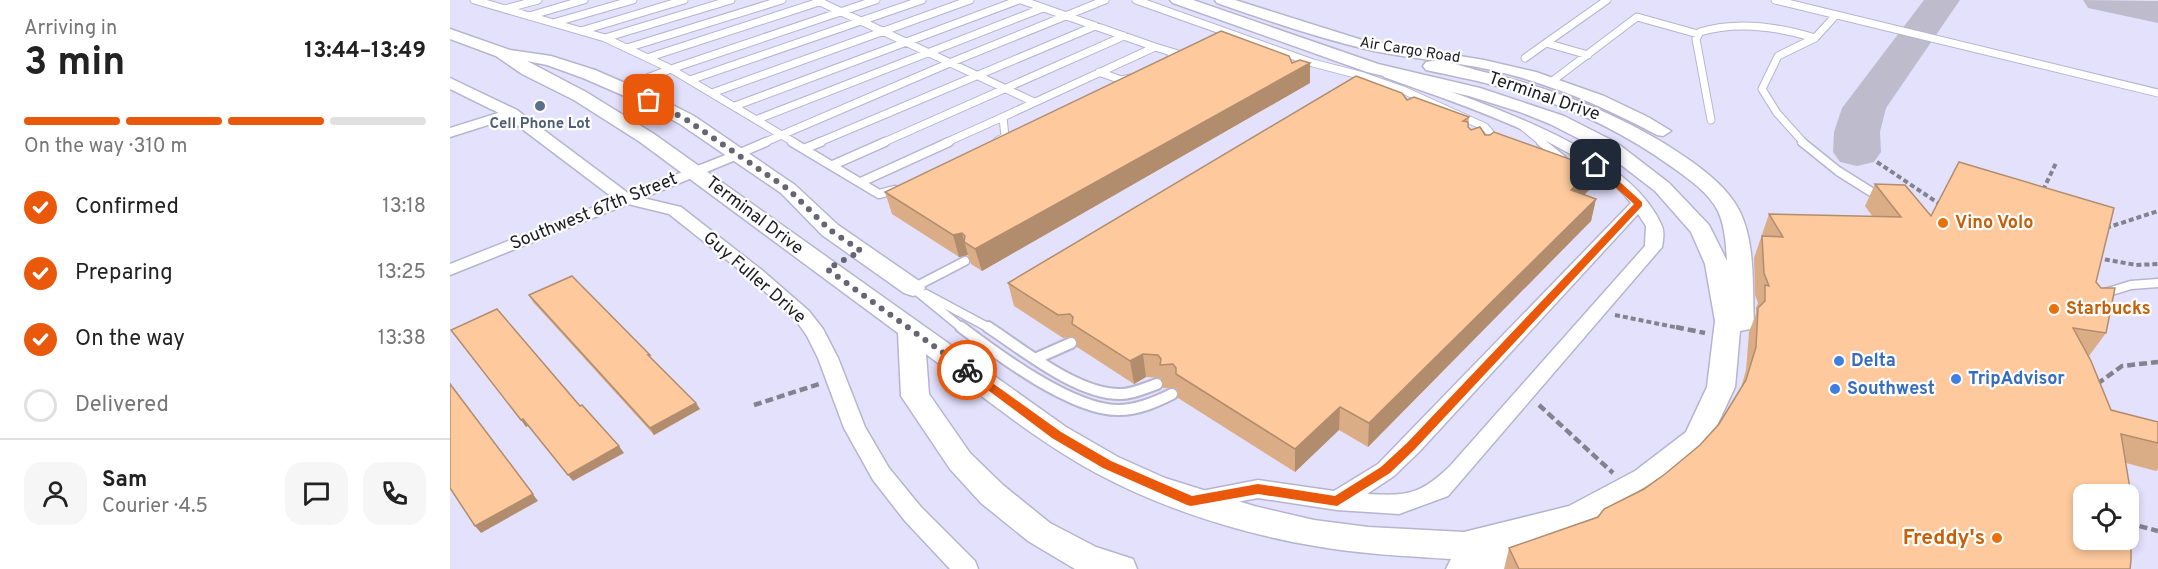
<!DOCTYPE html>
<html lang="en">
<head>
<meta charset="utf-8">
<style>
	:root { --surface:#fff; --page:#f6f6f6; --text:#222; --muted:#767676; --line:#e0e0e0; --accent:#ea580c }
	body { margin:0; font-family:Overpass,sans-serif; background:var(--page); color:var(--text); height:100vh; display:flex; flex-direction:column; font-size:22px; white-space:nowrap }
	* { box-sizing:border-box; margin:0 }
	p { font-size:20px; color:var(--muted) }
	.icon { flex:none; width:33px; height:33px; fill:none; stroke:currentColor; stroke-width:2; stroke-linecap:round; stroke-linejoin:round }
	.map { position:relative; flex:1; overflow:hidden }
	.panel { display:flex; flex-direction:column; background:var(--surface); width:450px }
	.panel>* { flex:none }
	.buttons { position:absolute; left:1623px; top:484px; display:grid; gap:12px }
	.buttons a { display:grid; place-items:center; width:66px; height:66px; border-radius:12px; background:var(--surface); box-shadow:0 3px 9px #0003; font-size:30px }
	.pin { position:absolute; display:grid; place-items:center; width:51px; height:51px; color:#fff; margin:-26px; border-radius:12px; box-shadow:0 3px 9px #0006 }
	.courier { position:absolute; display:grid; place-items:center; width:60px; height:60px; margin:-30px; border:4px solid #ea580c; border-radius:50%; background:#fff; color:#222; box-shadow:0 2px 8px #0007 }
	.headline em { font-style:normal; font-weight:700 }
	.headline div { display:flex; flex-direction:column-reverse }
	.headline { display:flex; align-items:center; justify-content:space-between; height:102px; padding:0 24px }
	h1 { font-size:39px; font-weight:700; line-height:45px }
	.bar { display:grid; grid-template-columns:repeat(4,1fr); gap:9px 6px; align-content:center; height:72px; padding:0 24px }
	.bar i { height:8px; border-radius:4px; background:var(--line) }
	.bar .on { background:var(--accent) }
	.bar p { grid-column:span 4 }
	.line { display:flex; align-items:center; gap:15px; padding:0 24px; border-top:2px solid var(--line) }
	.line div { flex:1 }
	.round { display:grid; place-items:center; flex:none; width:63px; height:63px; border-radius:18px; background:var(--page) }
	ol { padding:0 24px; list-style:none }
	li { display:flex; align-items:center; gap:18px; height:66px }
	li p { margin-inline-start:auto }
	li .icon { padding:6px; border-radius:50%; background:var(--accent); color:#fff; stroke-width:4 }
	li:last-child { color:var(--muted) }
	li i { width:33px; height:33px; border:3px solid var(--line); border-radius:50% }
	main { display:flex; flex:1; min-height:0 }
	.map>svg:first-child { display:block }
	.built { fill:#e4e1fd; fill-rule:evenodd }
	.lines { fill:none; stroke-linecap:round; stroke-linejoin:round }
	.taxiway { fill:#bebccc; fill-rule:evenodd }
	.service-far2-casing { stroke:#b7b4cf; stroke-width:9 }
	.service-far1-casing { stroke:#b7b4cf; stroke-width:11 }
	.service-casing { stroke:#b7b4cf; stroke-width:14 }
	.minor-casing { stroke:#b7b4cf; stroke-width:3 }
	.tertiary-casing { stroke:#b7b4cf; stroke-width:3 }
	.secondary-casing { stroke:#b7b4cf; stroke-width:3 }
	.path-far1 { stroke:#84828f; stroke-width:4; stroke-dasharray:5 3; stroke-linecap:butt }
	.path { stroke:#84828f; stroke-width:4.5; stroke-dasharray:8 4; stroke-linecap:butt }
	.service-far2 { stroke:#fff; stroke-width:7 }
	.service-far1 { stroke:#fff; stroke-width:8 }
	.service { stroke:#fff; stroke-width:10 }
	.minor { fill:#fff; fill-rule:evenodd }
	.tertiary { fill:#fff; fill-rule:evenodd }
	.secondary { fill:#fff; fill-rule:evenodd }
	.wall { fill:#daad87 }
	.shaded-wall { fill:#b18d6e }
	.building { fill:#fdc99d; stroke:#b18d6e; stroke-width:1.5; fill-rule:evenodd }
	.route { fill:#ea580c }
	.done { stroke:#666571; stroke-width:6; stroke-dasharray:0 10.8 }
	.service-dot { fill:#5c6f8a; stroke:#fdfdfd; stroke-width:2 }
	.food-dot { fill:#e8710a; stroke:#fdfdfd; stroke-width:2 }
	.shop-dot { fill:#3f7fe0; stroke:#fdfdfd; stroke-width:2 }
	.labels { text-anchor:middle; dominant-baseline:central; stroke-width:4.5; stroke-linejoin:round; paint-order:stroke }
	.far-street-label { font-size:15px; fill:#1c1b24; stroke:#fdfdfd }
	.far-service-label { font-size:15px; font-weight:bold; fill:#4e5e75; stroke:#fdfdfd }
	.street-label { font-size:18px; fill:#1c1b24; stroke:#fdfdfd }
	.food-label { font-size:18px; font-weight:bold; fill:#c56008; stroke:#fdfdfd; text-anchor:start }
	.shop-label { font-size:18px; font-weight:bold; fill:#366cbe; stroke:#fdfdfd; text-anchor:start }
	.near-food-label { font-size:21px; font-weight:bold; fill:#c56008; stroke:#fdfdfd; text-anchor:end }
</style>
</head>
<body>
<main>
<section class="panel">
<div class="headline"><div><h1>3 min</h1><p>Arriving in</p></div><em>13:44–13:49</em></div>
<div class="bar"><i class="on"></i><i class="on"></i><i class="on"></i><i></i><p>On the way · 310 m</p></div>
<ol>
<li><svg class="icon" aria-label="check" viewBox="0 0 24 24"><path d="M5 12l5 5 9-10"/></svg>Confirmed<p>13:18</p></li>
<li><svg class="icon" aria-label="check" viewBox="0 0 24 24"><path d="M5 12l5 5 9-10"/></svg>Preparing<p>13:25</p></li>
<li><svg class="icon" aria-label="check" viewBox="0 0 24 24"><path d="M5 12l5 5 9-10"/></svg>On the way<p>13:38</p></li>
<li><i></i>Delivered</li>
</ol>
<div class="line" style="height:108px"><a class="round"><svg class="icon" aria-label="person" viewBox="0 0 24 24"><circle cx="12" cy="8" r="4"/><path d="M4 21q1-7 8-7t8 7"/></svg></a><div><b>Sam</b><p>Courier · 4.5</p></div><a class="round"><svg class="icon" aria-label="chat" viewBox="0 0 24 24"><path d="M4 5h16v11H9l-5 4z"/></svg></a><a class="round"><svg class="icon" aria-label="phone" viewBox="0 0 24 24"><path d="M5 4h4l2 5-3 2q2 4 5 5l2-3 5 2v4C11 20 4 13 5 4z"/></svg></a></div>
</section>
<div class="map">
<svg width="1708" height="569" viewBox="0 0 1708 569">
	<rect width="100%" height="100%" fill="#f0eeff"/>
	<!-- built -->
	<path class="built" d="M0 0H1708V569H0ZM1634 495H1678V540H1634Z"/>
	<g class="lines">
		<!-- taxiway -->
		<path class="taxiway" d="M1474 0H1510L1436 108 1430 132 1431 152 1424 162 1407 166 1390 162 1383 152 1384 132 1392 108Z
			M1633 0 1708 1V23L1638 8Z"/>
		<!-- service-far2 casing -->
		<g class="service-far2-casing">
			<path id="service-far2" d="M24 0 155 38 221 69 173 87
				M366 0 584 102
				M686 0 863 63 913 76 953 90 1035 127 1041 134 1040 143
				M1325 0 1708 93
				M55 9 88 0
				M79 16 134 0
				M103 23 183 0
				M131 31 234 0
				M155 38 281 0
				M705 47 728 54 720 58
				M177 48 332 0
				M1138 55 1096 43 1157 0
				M197 58 372 1
				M1075 58 1096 43
				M221 69 345 143
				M221 69 426 0
				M649 72 671 80 681 78
				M240 80 472 0
				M1101 82 1187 17 1248 34
				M262 93 520 0
				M285 106 569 0
				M308 119 593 8
				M1261 120 1246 39 1250 32C1286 21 1329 27 1365 38
				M1072 126 1093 143
				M547 141 555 137 553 117 705 47 571 0
				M313 143 502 62 655 0
				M367 143 645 26
				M432 143 674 36
				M495 143 553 117
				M1354 143 1327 113 1312 89 1328 56 1365 38 1386 15"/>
		</g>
		<!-- service-far1 casing -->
		<g class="service-far1-casing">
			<path id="service-far1" d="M342 142 429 194 445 190
				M1091 142 1112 159
				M1352 142 1388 171 1431 198
				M356 148 371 142
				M288 154 316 142
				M383 165 435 142
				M411 182 499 142
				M463 288 513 329
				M463 288 515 261
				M1655 293 1681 285 1708 283
				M476 294 541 329"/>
		</g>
		<!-- service casing -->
		<g class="service-casing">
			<path id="service" d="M511 327C548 355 623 411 669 410 688 410 706 402 722 394
				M538 327C573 350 628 395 671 394 684 394 695 388 707 384
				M587 358 621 343"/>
		</g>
		<!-- minor casing -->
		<g class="minor-casing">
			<path id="minor" d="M939 70C959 75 979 84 999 91 1064 115 1181 157 1211 224 1215 231 1213 240 1212 247L998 496 949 514 887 510 808 498 749 509 741 507 737 500 741 493 808 480 884 491 928 464 1181 203C1137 144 1003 102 934 77L932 74 934 71ZM1188 214 1196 226 1195 246 1000 466C970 495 957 496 917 494L944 476 969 452Z
				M61 109 66 110 68 113 66 116 0 137V128Z
				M288 150 295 154 293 157 193 198 231 207 313 271 359 311 373 329 388 358 415 427 439 468 471 507 525 561 528 569H500L455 521 423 480 394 428 368 358 357 336 345 319 301 279 219 214 178 204 0 275V264Z"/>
		</g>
		<!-- tertiary casing -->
		<g class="tertiary-casing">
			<path id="tertiary" d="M765 0H785L912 40 1034 60 1086 72 1154 96 1198 117 1221 131 1213 136 1207 135C1153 106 1097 82 1037 69 1000 61 962 59 924 51 871 39 819 21 767 3Z
				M0 78 67 110 186 199 184 203H170L55 116 0 89Z"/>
		</g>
		<!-- secondary casing -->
		<g class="secondary-casing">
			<path id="secondary" d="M720 0H743L928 64 1030 88 1114 116 1167 143 1219 183 1259 225 1277 261C1276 245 1275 226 1268 211 1259 193 1239 179 1222 167 1168 128 1108 101 1043 85 1021 79 998 75 976 70L973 66 976 62C992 58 1014 67 1030 71 1105 89 1175 115 1238 159 1258 173 1278 189 1289 210 1306 243 1302 288 1304 323L1300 329 1290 331 1285 387 1257 447 1207 487 1138 526 1099 537 1103 546 1098 556 1057 569H996L1001 559C955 556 910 554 865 546 792 534 711 508 646 473 585 440 531 395 476 354L479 394 520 453 553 485 600 523 646 547 683 559 687 569H625L578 541 531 503 500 469 451 396 448 333 190 142 124 100 72 74 46 56 0 39V29L60 50 101 56 145 70 205 96 244 116 345 185 388 225 472 283 475 288 472 293 463 296 454 293 372 235 331 193 230 124 193 104 133 78 97 65 77 61 136 92 204 134 616 427 668 457 715 478 804 506 864 520 918 527 1014 532 1119 506 1185 471 1236 432 1257 387 1265 321 1255 264 1241 232 1205 191 1153 151 1100 124 1070 112 1019 96 917 72 723 3Z"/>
		</g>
		<!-- path-far1 -->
		<path class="path-far1" d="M1427 162 1488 203
			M1593 190 1606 163
			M1656 228 1708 211
			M1647 258 1686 265 1708 264
			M1165 315 1234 329"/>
		<!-- path -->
		<path class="path" d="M1226 327 1255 333
			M1647 384 1672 366 1708 362
			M304 405 369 384
			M1089 405 1163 473
			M1678 523 1708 531"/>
		<!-- service-far2 -->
		<use href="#service-far2" class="service-far2"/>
		<!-- service-far1 -->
		<use href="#service-far1" class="service-far1"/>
		<!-- service -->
		<use href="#service" class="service"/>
		<!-- minor -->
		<use href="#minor" class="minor"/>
		<!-- tertiary -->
		<use href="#tertiary" class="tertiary"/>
		<!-- secondary -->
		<use href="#secondary" class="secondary"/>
	</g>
	<!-- wall -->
	<path class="wall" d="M842 63H860V83L532 271 521 264 518 255 509 257 442 214 435 192Z
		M957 100 1019 117 1018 127 1021 130 1133 170 1144 168 1140 189 1134 195 1146 199 1141 221 918 447 889 430 845 472 728 398 727 390 726 388H713L711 378 696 377 684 384 627 347 625 337 613 338 564 306 558 283Z
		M1425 184 1481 216 1646 282 1656 333 1639 356H1638L1661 410 1708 422V469L1706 471 1676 463 1680 569H1054L1059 548 1148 517 1215 474 1250 445 1269 424 1291 388 1296 370 1299 332 1306 314V308L1308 303 1305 295 1304 258 1319 214 1423 217 1415 206Z
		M79 295 204 361 250 409 204 435 83 302Z"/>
	<!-- shaded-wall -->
	<path class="shaded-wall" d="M860 63V83L532 271 525 249Z
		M1144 168 1140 189 1117 212 1121 190Z
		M1146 199 1141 221 918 447 919 423Z
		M512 233 518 255 509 257 503 235Z
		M693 354 696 377 684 384 680 361Z
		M0 383 88 501 31 533 25 526Z
		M246 403 250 409 204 435 200 428Z
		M890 407 889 430 845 472V449Z
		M73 419 78 426 76 427 71 420Z
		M169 446 174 453 123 481 118 475Z"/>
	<!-- building -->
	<path class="building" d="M771 31 839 56 842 63 850 60 860 63 525 249 514 242 515 236 512 233 503 235 435 192Z
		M906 76 952 93 957 100 964 97 1019 117 1013 121 1018 122V127L1021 130 1030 127 1035 135H1040L1044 132 1128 162 1133 170 1144 168 1121 190 1146 199 919 423 890 407 845 449 726 374V368L723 364 710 365 711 359 708 355 693 354 680 361 622 324 623 317 620 314 608 315 558 283Z
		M1509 162 1664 208 1646 282 1651 288H1665L1656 333 1623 328 1641 361 1661 410 1708 422V443L1671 434 1681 495V560L1680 569H1069L1059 548 1148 517 1154 509 1194 489 1215 474 1250 445 1269 424 1296 380 1306 347 1308 308 1315 301V285L1319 286 1314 273 1312 236 1333 237 1319 214 1451 217 1425 184 1455 185 1481 216ZM1634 495H1678V540H1634Z
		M122 276 200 355H198L246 403 200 428 79 295Z
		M47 309 130 406 132 405 169 446 118 475 73 419 71 420 1 330Z
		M0 384 83 494 25 526 0 488Z"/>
	<!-- route -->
	<path class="route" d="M1143 163H1149L1192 202V206L965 449 940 473 887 506 808 494 741 506 737 505 653 468 602 438 511 370 513 367H520L611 432 661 461 742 496 808 484 885 496 931 467 957 443 1184 204 1143 167Z"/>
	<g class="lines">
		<!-- done -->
		<path class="done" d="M199 100 237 120 338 189 380 230 411 251 377 269 517 370"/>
	</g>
	<!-- markers -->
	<circle class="service-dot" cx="90" cy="106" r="6"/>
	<g class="food-dot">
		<circle cx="1493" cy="223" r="6"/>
		<circle cx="1604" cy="309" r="6"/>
		<circle cx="1547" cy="538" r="6"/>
	</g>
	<g class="shop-dot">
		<circle cx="1389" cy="361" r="6"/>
		<circle cx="1506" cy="379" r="6"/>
		<circle cx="1385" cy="389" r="6"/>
	</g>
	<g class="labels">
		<!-- far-street labels -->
		<g class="far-street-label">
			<text transform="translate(960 51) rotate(9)">Air Cargo Road</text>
		</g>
		<!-- far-service labels -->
		<g class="far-service-label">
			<text x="90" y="124">Cell Phone Lot</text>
		</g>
		<!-- street labels -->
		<g class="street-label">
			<text transform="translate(1094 97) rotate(19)">Terminal Drive</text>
			<text transform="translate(144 212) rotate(-22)">Southwest 67th Street</text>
			<text transform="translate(304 216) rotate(37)">Terminal Drive</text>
			<text transform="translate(304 278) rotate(41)">Guy Fuller Drive</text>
		</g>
		<!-- food labels -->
		<g class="food-label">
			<text x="1505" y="223">Vino Volo</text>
			<text x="1616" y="309">Starbucks</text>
		</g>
		<!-- shop labels -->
		<g class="shop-label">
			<text x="1401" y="361">Delta</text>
			<text x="1518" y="379">TripAdvisor</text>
			<text x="1397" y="389">Southwest</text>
		</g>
		<!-- near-food labels -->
		<g class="near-food-label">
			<text x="1535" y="538">Freddy's</text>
		</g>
	</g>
</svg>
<div class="buttons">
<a><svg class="icon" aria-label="locate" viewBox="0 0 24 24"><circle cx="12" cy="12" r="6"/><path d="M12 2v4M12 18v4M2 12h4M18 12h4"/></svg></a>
</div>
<div class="pin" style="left:199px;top:100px;background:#ea580c"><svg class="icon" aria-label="bag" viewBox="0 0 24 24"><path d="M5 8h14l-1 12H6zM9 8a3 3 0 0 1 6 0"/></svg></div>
<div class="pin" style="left:1146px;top:165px;background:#1f2937"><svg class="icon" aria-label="home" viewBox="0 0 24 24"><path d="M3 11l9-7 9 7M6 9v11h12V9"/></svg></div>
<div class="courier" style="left:517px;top:370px"><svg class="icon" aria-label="bike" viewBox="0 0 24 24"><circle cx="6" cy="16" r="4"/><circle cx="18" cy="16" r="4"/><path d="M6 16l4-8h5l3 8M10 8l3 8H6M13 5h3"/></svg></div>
</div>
</main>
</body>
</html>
